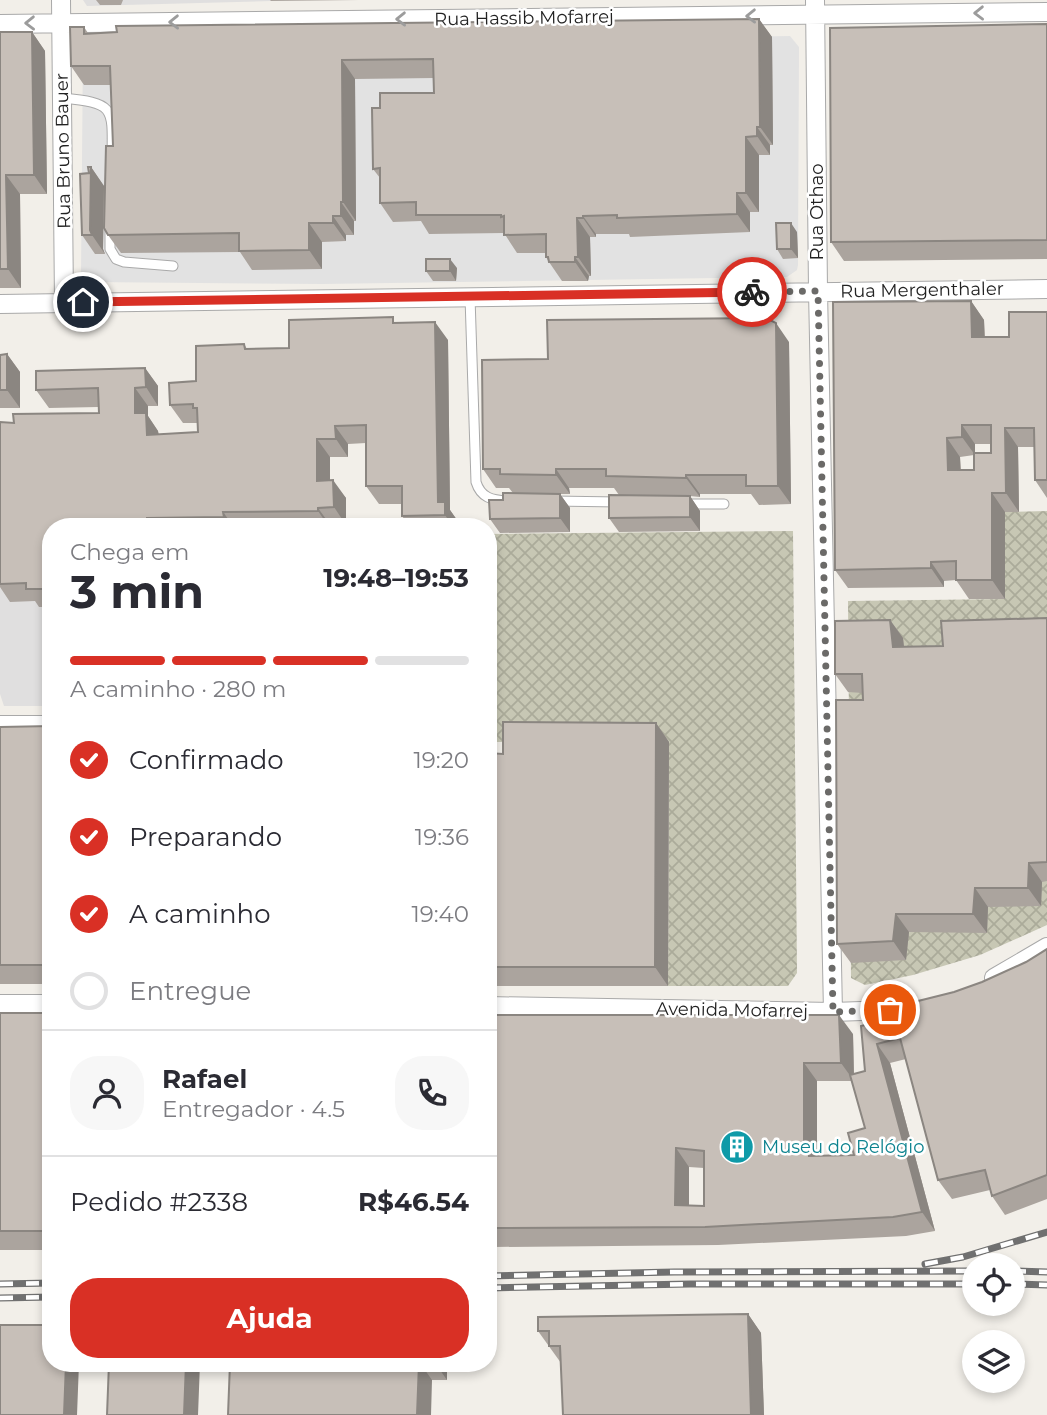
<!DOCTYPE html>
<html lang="pt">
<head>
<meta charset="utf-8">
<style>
	:root { --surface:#fff; --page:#f7f7f7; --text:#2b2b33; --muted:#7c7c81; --line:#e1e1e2; --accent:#d93025 }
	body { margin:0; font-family:Montserrat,sans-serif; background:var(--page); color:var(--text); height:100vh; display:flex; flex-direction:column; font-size:26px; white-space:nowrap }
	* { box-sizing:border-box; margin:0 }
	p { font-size:23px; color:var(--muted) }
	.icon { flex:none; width:38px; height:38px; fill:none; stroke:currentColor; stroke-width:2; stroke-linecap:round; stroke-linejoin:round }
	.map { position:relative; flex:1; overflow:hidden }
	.sheet { position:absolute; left:42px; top:518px; width:455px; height:854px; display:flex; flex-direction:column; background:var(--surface); border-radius:28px; box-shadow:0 4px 10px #0003 }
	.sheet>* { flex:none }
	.controls { position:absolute; left:962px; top:1253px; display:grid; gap:14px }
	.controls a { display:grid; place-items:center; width:63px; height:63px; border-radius:50%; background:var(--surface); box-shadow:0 4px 10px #0003; font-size:35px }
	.pin { position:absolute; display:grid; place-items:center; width:60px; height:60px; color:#fff; margin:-30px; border:4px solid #fff; border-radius:50%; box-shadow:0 2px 7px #0007 }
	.courier { position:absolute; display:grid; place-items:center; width:70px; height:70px; margin:-35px; border:5px solid #d93025; border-radius:50%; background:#fff; color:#222; box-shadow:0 2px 9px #0007 }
	.summary em { font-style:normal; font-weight:700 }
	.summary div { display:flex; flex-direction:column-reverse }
	.summary { display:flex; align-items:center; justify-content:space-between; height:119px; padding:0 28px }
	h1 { font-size:46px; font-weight:700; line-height:52px }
	.bar { display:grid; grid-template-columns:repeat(4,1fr); gap:10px 7px; align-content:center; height:84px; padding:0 28px }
	.bar i { height:9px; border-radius:5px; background:var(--line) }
	.bar .selected { background:var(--accent) }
	.bar p { grid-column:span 4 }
	.line { display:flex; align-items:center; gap:18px; padding:0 28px; border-top:2px solid var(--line) }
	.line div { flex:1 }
	.round { display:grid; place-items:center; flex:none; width:74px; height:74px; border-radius:28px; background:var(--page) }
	ol { padding:0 28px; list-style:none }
	li { display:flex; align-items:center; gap:21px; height:77px }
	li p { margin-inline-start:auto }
	li .icon { padding:7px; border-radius:50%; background:var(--accent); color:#fff; stroke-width:4 }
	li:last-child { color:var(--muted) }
	li i { width:38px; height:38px; border:4px solid var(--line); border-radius:50% }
	.primary-button { display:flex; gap:14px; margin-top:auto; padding:14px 28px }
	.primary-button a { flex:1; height:80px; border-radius:28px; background:var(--accent); color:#fff; font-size:28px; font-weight:700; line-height:80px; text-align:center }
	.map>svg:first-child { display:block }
	.residential { fill:#e0dfdf }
	.construction { fill:url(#construction-cross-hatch) }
	.parking { fill:#e2e2e2 }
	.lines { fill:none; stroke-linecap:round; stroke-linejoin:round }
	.lane-casing { stroke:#a9a9a9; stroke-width:11 }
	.street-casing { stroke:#a9a9a9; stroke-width:20 }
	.lane { stroke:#fff; stroke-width:9 }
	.street { stroke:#fff; stroke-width:18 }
	.rail-casing { stroke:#707070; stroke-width:7 }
	.rail { stroke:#fff; stroke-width:4.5; stroke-dasharray:13; stroke-linecap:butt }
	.wall { fill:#aba49e; fill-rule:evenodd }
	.shaded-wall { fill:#8b8681 }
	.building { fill:#c7bfb8; stroke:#8b8681; stroke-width:2; fill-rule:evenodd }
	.oneway { stroke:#9c9c9c }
	.done { stroke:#6b6a68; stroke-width:7; stroke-dasharray:0 12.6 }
	.route { stroke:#d93025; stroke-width:9 }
	.labels { text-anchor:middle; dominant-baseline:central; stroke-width:5; stroke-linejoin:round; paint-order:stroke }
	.street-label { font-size:18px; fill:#222; stroke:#fff }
	.culture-label { font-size:18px; fill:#0d838f; stroke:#fff; text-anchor:start }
</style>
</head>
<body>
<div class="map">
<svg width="1047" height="1415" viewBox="0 0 1047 1415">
	<defs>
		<pattern id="construction-cross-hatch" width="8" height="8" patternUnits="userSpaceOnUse" patternTransform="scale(1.75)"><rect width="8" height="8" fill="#c7c7b4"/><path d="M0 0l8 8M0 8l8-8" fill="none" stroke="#abab9a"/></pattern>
	</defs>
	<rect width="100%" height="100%" fill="#f2efe9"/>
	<!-- residential -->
	<path class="residential" d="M83 0H271V1L87 6Z
		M51 544V706H4L0 694V545Z"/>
	<!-- construction -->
	<path class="construction" d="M1047 511V925L980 955 913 975 865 985 851 978 848 601 1005 599V512Z
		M793 531 797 973 788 986H668L669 742H488V534Z"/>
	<!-- parking -->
	<path class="parking" d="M790 36 799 47 798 265 797 270 787 277 322 284 88 282 81 277 83 46Z"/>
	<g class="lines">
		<!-- lane casing -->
		<g class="lane-casing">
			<path id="lane" d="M62 98C114 103 113 106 112 156
				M110 226V249L116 259 124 262 173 266
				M470 297 476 482C481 498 492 500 507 501
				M553 501 619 502
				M686 504H724"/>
		</g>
		<!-- street casing -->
		<g class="street-casing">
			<path id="street" d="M61 0 64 302
				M815 0 818 291 833 1012
				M0 24 1047 12
				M0 304 1047 289
				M0 725H51
				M994 978 1047 947
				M0 1004H51
				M488 1006 833 1012 890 1010 904 1006"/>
		</g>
		<!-- lane -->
		<use href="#lane" class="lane"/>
		<!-- street -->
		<use href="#street" class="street"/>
		<!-- rail casing -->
		<g class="rail-casing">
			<path id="rail" d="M925 1264 963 1257 1047 1232
				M1013 1271 1047 1272
				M488 1276 674 1272 975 1271
				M0 1284 51 1283
				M1013 1284 1047 1285
				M488 1288 690 1284H975
				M0 1298 51 1297"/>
		</g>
		<!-- rail -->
		<use href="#rail" class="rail"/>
	</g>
	<!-- wall -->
	<path class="wall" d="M96 0H123L121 5H100Z
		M270 0H359L271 1Z
		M759 19 772 37 773 145H770V155H759V212H750V232L630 237 629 234H596V237H590L591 276H589L588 281H562L549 262 546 257V253H517L504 233 429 234 421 221 393 222 380 203V178L373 169 380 108 434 93V78L355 79 356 221H354V235H346V241L322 242V269L252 270 240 252 121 253 108 235 113 146 111 85H84L71 66 84 27 88 33Z
		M1047 24V259L844 261 831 242Z
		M0 32H32L45 51 47 194H20L21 288H0Z
		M91 167 104 186 103 249 105 254H95L82 235 89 173Z
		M797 232 798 258 783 259 777 249Z
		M457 268 456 281H433L426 271Z
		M971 301 984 320 985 337H1009L1047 312V498L1035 480V447H1018L1019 512H1005V599H969L956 580 944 581V587L848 588 835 570ZM975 444H991V453H975ZM974 455V470H961L960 457Z
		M397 323 448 340 450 510 457 520V527H410L402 516V504H379L366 486V443L348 444V457H330V480L346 498V525L331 526V527H51V607H39L35 601 10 602 0 587V422L14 423 99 413 98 407 49 408 36 390 145 368 158 386V406H148V416L158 431 159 434 198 432 197 423H183L170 405 196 381 244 344 247 349 289 348Z
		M789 342 791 504 759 505 751 494H700V497L690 496 700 511V531L619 532 609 518 619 495 614 488H569L570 494H560L570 508V532L500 533 490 519 503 500 513 493 509 488H496L483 469 548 359Z
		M7 354 20 372V408H0V355Z
		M1047 618V881L1042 882 1041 906 988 907 987 933 909 932 906 960 851 963 837 944 863 700V693L848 692 835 674 890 620 903 638 904 647 943 646Z
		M656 723 669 742 668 986H488V753L503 754Z
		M51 726V984H0V727Z
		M1047 949V1199L1005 1215 992 1196 990 1190 952 1199 938 1180 906 1059 890 1063 935 1231 906 1236 718 1245 494 1247 488 1238V1015L853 1034 854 1075 865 1071 881 1021 982 982 1026 962ZM817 1081H852L865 1128 854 1155 817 1156ZM689 1167 704 1168V1206L689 1205Z
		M0 1013H51V1250H0Z
		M748 1314 761 1333 764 1415H563L561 1363 538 1331Z
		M230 1363H447V1380H432Z"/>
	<!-- shaded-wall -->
	<path class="shaded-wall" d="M759 19 772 37 773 145 760 127Z
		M32 32 45 51 47 194 34 175Z
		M342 60 355 79 356 221 343 202Z
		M757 127 770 145V155L757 136Z
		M746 137 759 155V212L746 193Z
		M91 167 104 186 103 249 105 254 92 235 90 230Z
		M6 175 20 194 21 288 8 269Z
		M737 193 750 212V232L737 214Z
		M341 202 354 221V235L341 216Z
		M333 216 346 235V241L333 223Z
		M583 216 596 234V237L583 218Z
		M577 218 590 237 591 276 578 257Z
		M309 223 322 242V269L309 250Z
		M791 223 797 232 798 258 791 249Z
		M575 257 589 276 588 281 575 262Z
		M450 259 457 268 456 281 450 271Z
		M971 301 984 320 985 356 972 337Z
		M435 322 448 340 450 510 457 520V527H453L445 515 438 502Z
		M776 323 789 342 791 504 778 486Z
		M7 354 20 372V408L7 390Z
		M145 368 158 386V406L146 387Z
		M135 388 148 406V416L158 431 159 453 147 435 135 413Z
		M962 425 975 444V455L962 437Z
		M335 426 348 444V457L336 439Z
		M1005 428 1018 447 1019 512 1006 493Z
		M947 438 960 457 961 489 948 470Z
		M317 439 330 457V499L317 481Z
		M556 469 569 488 570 494 556 475Z
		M686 475 700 494V497L686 478Z
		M333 480 346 498V525L334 507Z
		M992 493 1005 512V599L992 580Z
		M560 494 570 508V532L560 518Z
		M690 496 700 511V531L690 517Z
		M318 508 331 526V527H329L318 511Z
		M223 512 234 527H231L224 517Z
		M147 518 153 527H149L147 524Z
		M931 562 944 581V587L931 568Z
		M890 620 903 638 906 666 893 647Z
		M656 723 669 742 668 986 655 967Z
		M1029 863 1042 882 1041 906 1028 888Z
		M975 888 988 907 987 933 973 914Z
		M896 914 909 932 906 960 893 941Z
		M839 1015 853 1034 854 1081 841 1063Z
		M877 1044 890 1063 935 1231 922 1212Z
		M804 1063 817 1081V1162L804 1152Z
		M676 1148 689 1167V1224L675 1205Z
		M748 1314 761 1333 764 1415H751Z
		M66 1363H79L77 1415H64Z
		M186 1363H200L198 1415H184Z
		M419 1363H420L432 1380 431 1415H417Z
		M435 1363H447V1380Z"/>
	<!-- building -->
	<path class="building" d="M759 19 760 127H757V136L746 137V193H737V214L617 218V215L583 216V218H577L578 257H575V262H549L548 257H546V234L504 235V216L501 217V215H416V202L380 203V168L373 169 372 108H380V93H434L433 59 342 60 343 202H341V216H333V223H309V250L239 251V233L108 235 104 228 106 146H113L110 66H71L70 27H84V34L117 32 116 26Z
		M1047 24V240L831 242 830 28Z
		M0 32H32L34 175H6L8 269H0Z
		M88 167H91L90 230 92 235H82L80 174 89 173Z
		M776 223H791V249H777Z
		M426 259H450V271H426Z
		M971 301 972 337H1009V312H1047V480H1035L1034 428H1005L1006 493H992V580H956V561L931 562V568L835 570 833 302ZM962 425H991V453H974V470H948L947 438 962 437Z
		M393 317V323L435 322 438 502H445V515L402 516V486H366V425L335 426 336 439H317V481L333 480 334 507 318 508V511L223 512 224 517 147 518V524L51 527V589H26V583L0 584V422L14 423 13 414 99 413 98 388 36 390V371L145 368 146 387 135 388V413H146L147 435 198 432 197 408H193V404L170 405 169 383 196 381V346L244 344 245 349 289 348V320Z
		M766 318 776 323 778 486H746V475H686V478L606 476V469H556V475L500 474V469H483L482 360 548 359 547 320Z
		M7 354V390H0V355Z
		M503 493 560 494V518L490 519 489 500H503Z
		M609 495 690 496V517L609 518Z
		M1047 618V862L1029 863 1028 888H975L973 914H896L893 941 837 944 836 700H863L862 674H835V621L890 620 893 647 943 646 941 621Z
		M503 722 656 723 655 967H488V753L503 754Z
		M51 726V965H0V727Z
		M1047 949V1175L992 1196 985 1170 938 1180 900 1038 877 1044 922 1212 893 1217 705 1227 488 1228V1015H839L841 1063H804V1152L809 1151V1156L854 1155 848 1133 865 1128 850 1075 865 1071 861 1026 881 1021 878 1011 954 992 982 982 1026 962ZM676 1148 704 1151V1206L675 1205Z
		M0 1013H51V1231H0Z
		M50 1312H51V1363H66L64 1415H0V1325H50Z
		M748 1314 751 1415H563L560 1346H549V1331H538V1317Z
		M109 1363H186L184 1415H107Z
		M230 1363H419L417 1415H228Z"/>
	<!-- one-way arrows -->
	<defs><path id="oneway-chevron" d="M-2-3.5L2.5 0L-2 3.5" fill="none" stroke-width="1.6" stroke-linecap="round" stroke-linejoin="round" transform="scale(1.75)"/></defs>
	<g class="oneway">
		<use href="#oneway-chevron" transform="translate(979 13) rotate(179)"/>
		<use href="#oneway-chevron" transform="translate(751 16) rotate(179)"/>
		<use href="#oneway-chevron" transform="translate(401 19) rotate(179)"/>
		<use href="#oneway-chevron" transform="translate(174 22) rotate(179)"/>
		<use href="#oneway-chevron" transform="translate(30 23) rotate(179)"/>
	</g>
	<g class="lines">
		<!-- done -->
		<path class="done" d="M752 292 818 291 833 1012 890 1010"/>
		<!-- route -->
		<path class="route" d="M83 302 752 292"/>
	</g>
	<!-- icons -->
	<defs>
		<g id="building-disc" transform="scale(1.75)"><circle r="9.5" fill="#0f9aa8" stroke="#fff"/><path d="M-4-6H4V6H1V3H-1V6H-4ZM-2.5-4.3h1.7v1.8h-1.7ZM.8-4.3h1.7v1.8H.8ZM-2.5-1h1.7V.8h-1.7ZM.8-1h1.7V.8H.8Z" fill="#fff"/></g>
	</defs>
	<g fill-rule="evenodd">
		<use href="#building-disc" x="737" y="1147"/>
	</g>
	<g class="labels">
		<!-- street labels -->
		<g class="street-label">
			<text transform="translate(524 18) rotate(-1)">Rua Hassib Mofarrej</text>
			<text transform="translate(63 151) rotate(-91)">Rua Bruno Bauer</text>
			<text transform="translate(817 212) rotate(-90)">Rua Othao</text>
			<text transform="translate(922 290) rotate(-1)">Rua Mergenthaler</text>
			<text transform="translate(732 1010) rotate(1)">Avenida Mofarrej</text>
		</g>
		<!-- culture labels -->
		<g class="culture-label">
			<text x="762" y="1147">Museu do Relógio</text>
		</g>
	</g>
</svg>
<div class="controls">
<a><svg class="icon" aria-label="locate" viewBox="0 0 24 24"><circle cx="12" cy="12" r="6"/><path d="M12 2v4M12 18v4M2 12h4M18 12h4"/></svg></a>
<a><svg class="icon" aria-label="layers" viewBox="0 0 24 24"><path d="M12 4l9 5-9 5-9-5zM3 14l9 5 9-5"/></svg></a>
</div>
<div class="pin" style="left:890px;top:1010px;background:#ea580c"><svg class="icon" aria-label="bag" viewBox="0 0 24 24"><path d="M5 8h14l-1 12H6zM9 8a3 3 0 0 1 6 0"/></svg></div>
<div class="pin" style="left:83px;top:302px;background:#1f2937"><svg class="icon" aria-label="home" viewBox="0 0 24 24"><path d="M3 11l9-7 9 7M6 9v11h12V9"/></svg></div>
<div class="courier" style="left:752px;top:292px"><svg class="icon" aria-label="bike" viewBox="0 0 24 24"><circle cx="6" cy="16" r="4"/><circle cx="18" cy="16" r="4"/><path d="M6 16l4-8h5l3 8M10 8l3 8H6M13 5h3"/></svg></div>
<section class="sheet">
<div class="summary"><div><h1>3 min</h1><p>Chega em</p></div><em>19:48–19:53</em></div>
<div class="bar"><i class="selected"></i><i class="selected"></i><i class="selected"></i><i></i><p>A caminho · 280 m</p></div>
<ol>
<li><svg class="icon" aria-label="check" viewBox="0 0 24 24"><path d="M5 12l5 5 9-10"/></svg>Confirmado<p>19:20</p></li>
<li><svg class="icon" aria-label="check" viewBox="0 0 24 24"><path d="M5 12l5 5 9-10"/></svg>Preparando<p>19:36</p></li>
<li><svg class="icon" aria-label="check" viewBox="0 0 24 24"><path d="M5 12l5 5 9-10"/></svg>A caminho<p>19:40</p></li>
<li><i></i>Entregue</li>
</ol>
<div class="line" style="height:126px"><a class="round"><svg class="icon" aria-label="person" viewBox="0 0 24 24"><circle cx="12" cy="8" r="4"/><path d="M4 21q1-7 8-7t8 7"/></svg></a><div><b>Rafael</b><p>Entregador · 4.5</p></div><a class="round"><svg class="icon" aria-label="phone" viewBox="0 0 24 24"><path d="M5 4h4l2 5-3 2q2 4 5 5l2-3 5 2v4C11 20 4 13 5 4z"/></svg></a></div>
<div class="line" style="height:91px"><div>Pedido #2338</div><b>R$46.54</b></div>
<div class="primary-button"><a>Ajuda</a></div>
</section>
</div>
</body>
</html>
